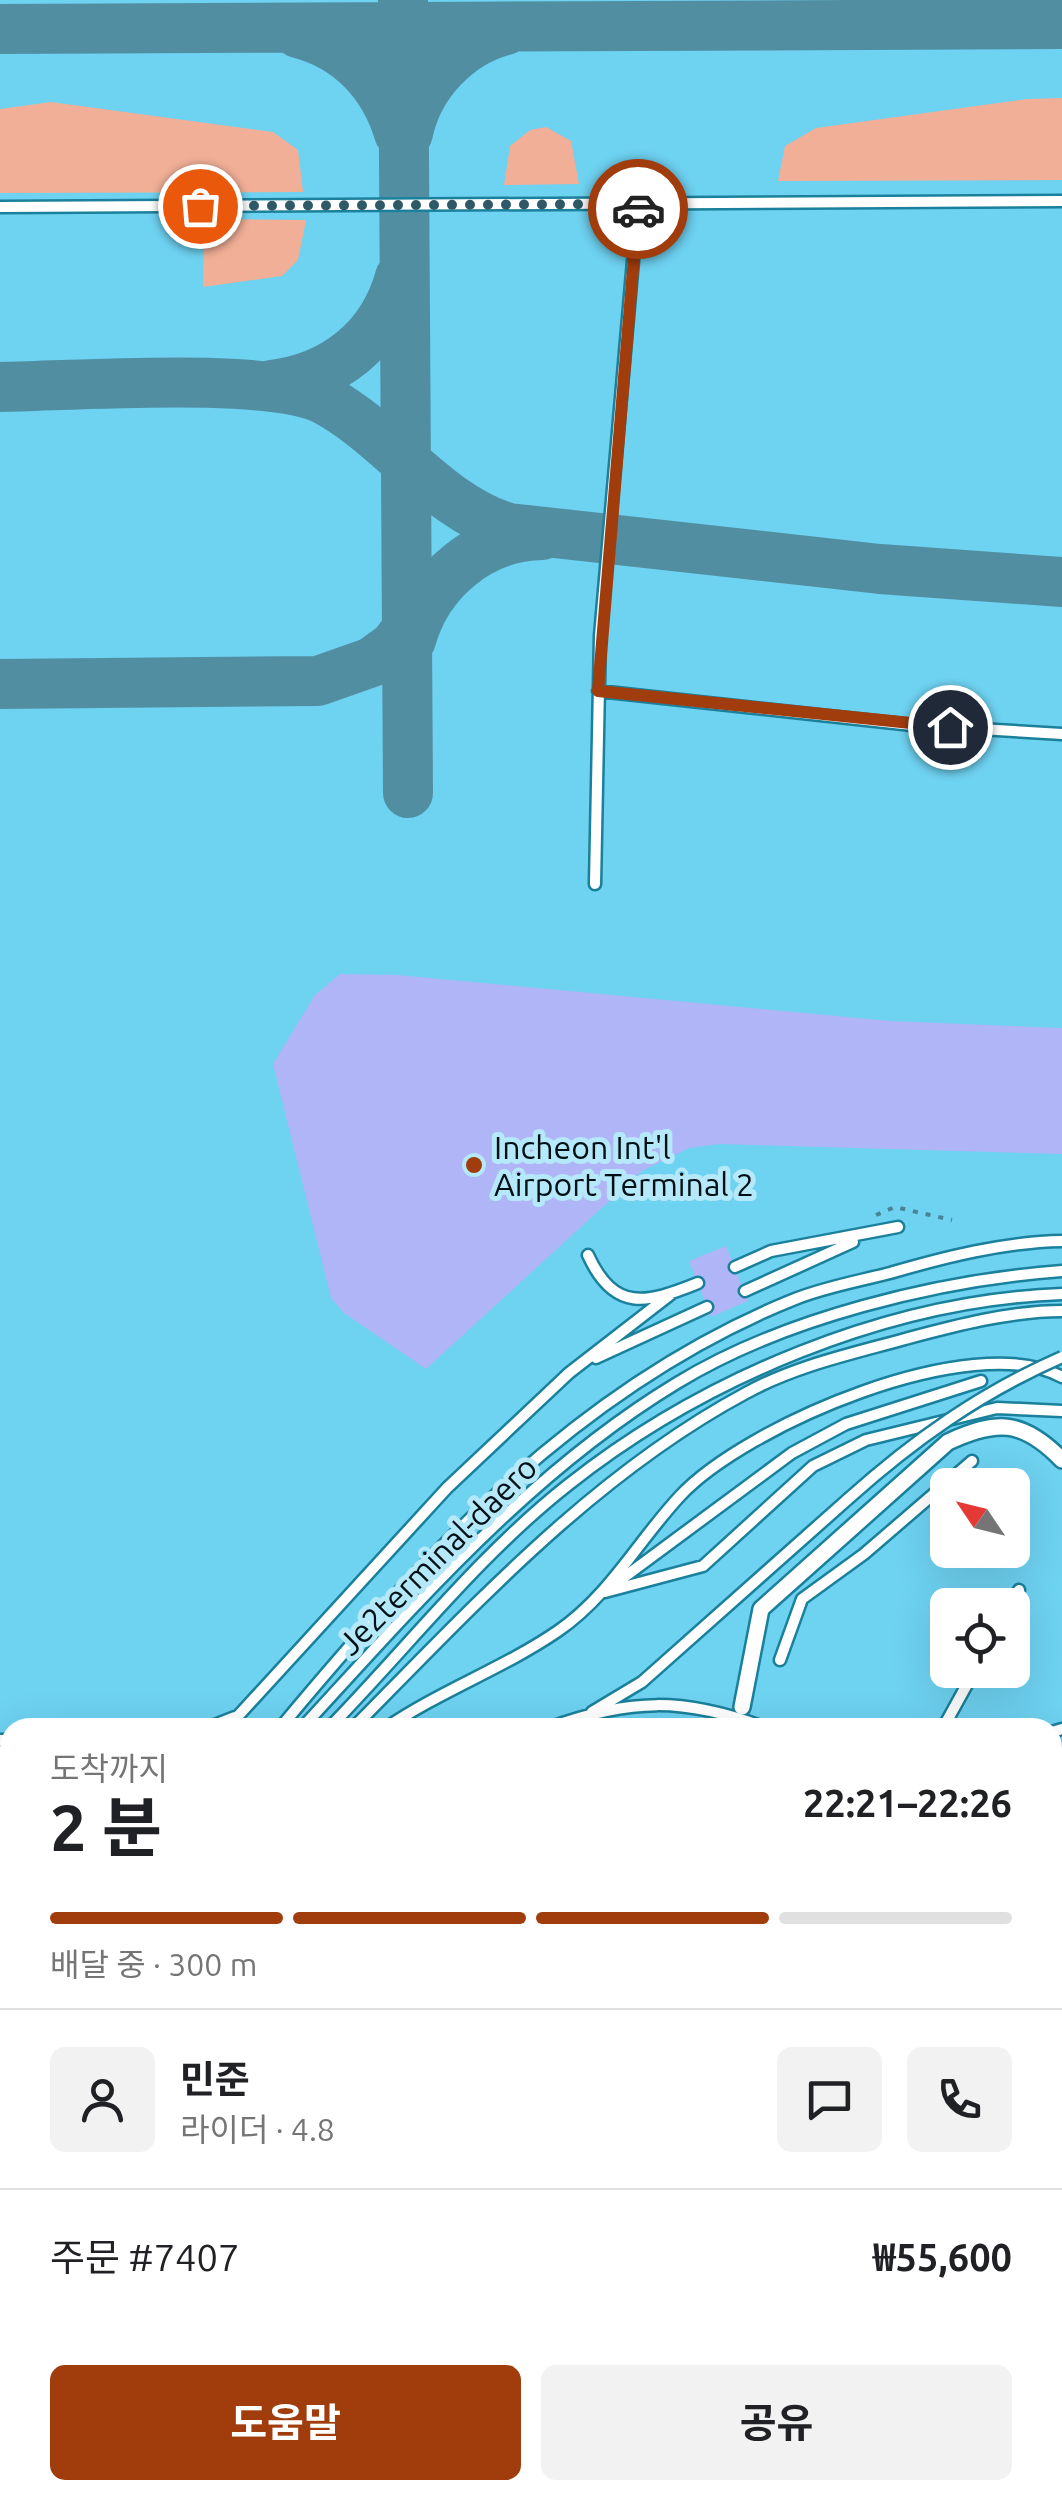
<!DOCTYPE html>
<html lang="ko">
<head>
<meta charset="utf-8">
<style>
	:root { --surface:#fff; --page:#f2f2f2; --text:#202124; --muted:#757577; --line:#e0e0e0; --accent:#a13c0d }
	body { margin:0; font-family:Ubuntu,"Noto Sans KR",sans-serif; background:var(--page); color:var(--text); height:100vh; display:flex; flex-direction:column; font-size:38px; white-space:nowrap }
	* { box-sizing:border-box; margin:0 }
	p { font-size:32px; color:var(--muted) }
	.icon { flex:none; width:55px; height:55px; fill:none; stroke:currentColor; stroke-width:2; stroke-linecap:round; stroke-linejoin:round }
	.map { position:relative; flex:1; overflow:hidden }
	.panel { position:absolute; left:0px; top:1718px; width:1062px; height:782px; display:flex; flex-direction:column; background:var(--surface); border-radius:30px 30px 0 0; box-shadow:0 10px 40px #0002 }
	.panel>* { flex:none }
	.needle { width:65px; rotate:305deg }
	.controls { position:absolute; left:930px; top:1468px; display:grid; gap:20px }
	.controls a { display:grid; place-items:center; width:100px; height:100px; border-radius:15px; background:var(--surface); box-shadow:0 10px 40px #0002; font-size:50px }
	.pin { position:absolute; display:grid; place-items:center; width:85px; height:85px; color:#fff; margin:-42px; border:5px solid #fff; border-radius:50%; box-shadow:0 2px 10px #0007 }
	.courier { position:absolute; display:grid; place-items:center; width:100px; height:100px; margin:-50px; border:8px solid #a13c0d; border-radius:50%; background:#fff; color:#222; box-shadow:0 2px 12px #0007 }
	.summary em { font-style:normal; font-weight:700 }
	.summary div { display:flex; flex-direction:column-reverse }
	.summary { display:flex; align-items:center; justify-content:space-between; height:170px; padding:0 50px }
	h1 { font-size:65px; font-weight:700; line-height:75px }
	.bar { display:grid; grid-template-columns:repeat(4,1fr); gap:15px 10px; align-content:center; height:120px; padding:0 50px }
	.bar i { height:12px; border-radius:8px; background:var(--line) }
	.bar .current { background:var(--accent) }
	.bar p { grid-column:span 4 }
	.line { display:flex; align-items:center; gap:25px; padding:0 50px; border-top:2px solid var(--line) }
	.line div { flex:1 }
	.round { display:grid; place-items:center; flex:none; width:105px; height:105px; border-radius:15px; background:var(--page) }
	.primary-button { display:flex; gap:20px; margin-top:auto; padding:20px 50px }
	.primary-button a { flex:1; height:115px; border-radius:15px; background:var(--accent); color:#fff; font-size:40px; font-weight:700; line-height:115px; text-align:center }
	.primary-button a+a { background:var(--page); color:var(--text) }
	.map>svg:first-child { display:block }
	.built { fill:#6ed2f1; fill-rule:evenodd }
	.green { fill:#f1af97 }
	.lines { fill:none; stroke-linecap:round; stroke-linejoin:round }
	.taxiway { stroke:#528ea2; stroke-width:50 }
	.building { fill:#b0b5f8 }
	.service-casing { stroke:#1a809b; stroke-width:15 }
	.pedestrian-casing { stroke:#1a809b; stroke-width:20 }
	.path { stroke:#4a8395; stroke-width:4; stroke-dasharray:5 8; stroke-linecap:butt }
	.service { stroke:#fff; stroke-width:10 }
	.pedestrian { stroke:#fff; stroke-width:15 }
	.service-bridge-casing { stroke:#1a809b; stroke-width:15; stroke-linecap:butt }
	.service-bridge { stroke:#fff; stroke-width:10 }
	.done { stroke:#2f5966; stroke-width:10; stroke-dasharray:0 18 }
	.route { stroke:#a13c0d; stroke-width:12 }
	.poi-dot { fill:#a13c0d; stroke:#b5e8f9; stroke-width:4 }
	.labels { text-anchor:middle; dominant-baseline:central; stroke-width:10; stroke-linejoin:round; paint-order:stroke }
	.poi-label { font-size:32px; fill:#001015; stroke:#b5e8f9; text-anchor:start }
	.street-label { font-size:32px; fill:#001015; stroke:#b5e8f9 }
</style>
</head>
<body>
<div class="map">
<svg width="1062" height="2499" viewBox="0 0 1062 2499">
	<rect width="100%" height="100%" fill="#86e0fd"/>
	<!-- built -->
	<path class="built" d="M0 0H1062V2499H0ZM948 1485H1012V1550H948ZM948 1605H1012V1670H948ZM10 1728H1052V2490H10Z"/>
	<!-- green -->
	<path class="green" d="M1062 98V180L778 181 785 146 816 128 1027 99Z
		M51 102 273 132 298 150 303 192 0 193V109Z
		M546 127 571 141 579 184 504 185 510 146 530 130Z
		M213 219 306 220 298 260 282 276 203 287 204 228Z
		M10 2000V2120L0 2118V2004Z"/>
	<g class="lines">
		<!-- taxiway -->
		<path class="taxiway" d="M403 0 408 793
			M0 29 1062 24
			M298 33C349 46 384 83 399 133
			M408 133C418 84 458 42 506 30
			M271 385C334 378 383 339 400 277
			M0 387C72 386 272 371 327 401 391 436 438 508 509 528L880 569 1062 582
			M411 640C427 581 480 536 542 535
			M0 684 318 681 372 662 394 646 417 616"/>
	</g>
	<!-- building -->
	<path class="building" d="M340 974 397 975 890 1021 1062 1028V1154L719 1144 689 1148 642 1171 426 1369 344 1313 331 1298 273 1064 315 995Z
		M726 1246 748 1301 711 1317 689 1261Z
		M1062 1811V1920L1053 1943 1052 1816Z
		M1052 2205 1062 2226V2336L1052 2332Z"/>
	<g class="lines">
		<!-- service casing -->
		<g class="service-casing">
			<path id="service" d="M0 207 1062 201
				M598 691 912 725 1062 734
				M595 884 600 636 638 204
				M588 1255C614 1312 646 1304 698 1283
				M735 1267 771 1251 898 1227
				M745 1291 853 1242
				M596 1358 707 1307
				M615 1584 792 1453 846 1424 981 1381
				M605 1592 703 1566 813 1466 866 1440 997 1408 1062 1411
				M1011 1605 1019 1590
				M780 1660 802 1599 864 1554 972 1461
				M592 1712 642 1682 848 1499
				M207 1728 235 1717
				M227 1728 447 1488 569 1373 671 1294
				M280 1728C425 1554 580 1385 795 1299 825 1287 859 1281 890 1273 945 1257 1004 1242 1062 1241
				M302 1728C417 1603 530 1472 677 1383 783 1318 939 1280 1062 1271
				M329 1728C408 1647 479 1555 568 1485 703 1378 889 1300 1062 1294
				M353 1728C474 1606 593 1475 746 1393 795 1366 851 1354 905 1339 954 1326 1010 1311 1062 1311
				M386 1728C440 1691 504 1668 558 1631 610 1595 638 1541 680 1496 745 1426 973 1328 1062 1377
				M548 1728C630 1698 684 1697 766 1728
				M943 1728 975 1670
				M1052 1732 1062 1729
				M0 1740H10
				M0 1884 10 1878
				M0 1958 10 1955
				M0 1966H10
				M0 2143 10 2142
				M0 2170 10 2176
				M0 2218 10 2220
				M0 2292 10 2295
				M1052 2386 1062 2390
				M288 2490 295 2499
				M361 2490 368 2499
				M405 2490 411 2499
				M419 2490 426 2499
				M448 2490 456 2499
				M478 2490 486 2499
				M514 2490 522 2499
				M573 2490 583 2499
				M652 2490 661 2499
				M939 2490 945 2499"/>
		</g>
		<!-- pedestrian casing -->
		<g class="pedestrian-casing">
			<path id="pedestrian" d="M742 1707 761 1609 948 1442C997 1419 1023 1420 1062 1460
				M738 1728V1726
				M1052 1963 1062 1942
				M1062 2000 1054 2039 1062 2134
				M1052 2192 1062 2213
				M750 2490 752 2499"/>
		</g>
		<!-- path -->
		<path class="path" d="M876 1215 895 1207 952 1220
			M1052 1792 1062 1788
			M1052 2343 1062 2346"/>
		<!-- service -->
		<use href="#service" class="service"/>
		<!-- pedestrian -->
		<use href="#pedestrian" class="pedestrian"/>
		<!-- service-bridge casing -->
		<g class="service-bridge-casing">
			<path id="service-bridge" d="M848 1499C914 1440 980 1393 1062 1357"/>
		</g>
		<!-- service-bridge -->
		<use href="#service-bridge" class="service-bridge"/>
	</g>
	<g class="lines">
		<!-- done -->
		<path class="done" d="M200 206 638 204V209"/>
		<!-- route -->
		<path class="route" d="M638 209 598 691 950 727"/>
	</g>
	<!-- markers -->
	<circle class="poi-dot" cx="474" cy="1165" r="10"/>
	<g class="labels">
		<!-- poi labels -->
		<g class="poi-label">
			<text x="494" y="1147">Incheon Int'l<tspan x="494" dy="37">Airport Terminal 2</tspan></text>
		</g>
		<!-- street labels -->
		<g class="street-label">
			<text transform="translate(437 1555) rotate(-45)">Je2terminal-daero</text>
		</g>
	</g>
</svg>
<div class="controls">
<a><svg class="needle" viewBox="-14 -14 28 28"><path d="M0-13l5 13h-10z" fill="#e53935"/><path d="M0 13l5-13h-10z" fill="#757577"/></svg></a>
<a><svg class="icon" aria-label="locate" viewBox="0 0 24 24"><circle cx="12" cy="12" r="6"/><path d="M12 2v4M12 18v4M2 12h4M18 12h4"/></svg></a>
</div>
<div class="pin" style="left:200px;top:206px;background:#ea580c"><svg class="icon" aria-label="bag" viewBox="0 0 24 24"><path d="M5 8h14l-1 12H6zM9 8a3 3 0 0 1 6 0"/></svg></div>
<div class="pin" style="left:950px;top:727px;background:#1f2937"><svg class="icon" aria-label="home" viewBox="0 0 24 24"><path d="M3 11l9-7 9 7M6 9v11h12V9"/></svg></div>
<div class="courier" style="left:638px;top:209px"><svg class="icon" aria-label="car" viewBox="0 0 24 24"><path d="M5 17H2v-5l4-1 3-4h7l3 4 3 1v5h-3M9 17h6M6 11h13"/><circle cx="7" cy="17" r="2"/><circle cx="17" cy="17" r="2"/></svg></div>
<section class="panel">
<div class="summary"><div><h1>2 분</h1><p>도착까지</p></div><em>22:21–22:26</em></div>
<div class="bar"><i class="current"></i><i class="current"></i><i class="current"></i><i></i><p>배달 중 · 300 m</p></div>
<div class="line" style="height:180px"><a class="round"><svg class="icon" aria-label="person" viewBox="0 0 24 24"><circle cx="12" cy="8" r="4"/><path d="M4 21q1-7 8-7t8 7"/></svg></a><div><b>민준</b><p>라이더 · 4.8</p></div><a class="round"><svg class="icon" aria-label="chat" viewBox="0 0 24 24"><path d="M4 5h16v11H9l-5 4z"/></svg></a><a class="round"><svg class="icon" aria-label="phone" viewBox="0 0 24 24"><path d="M5 4h4l2 5-3 2q2 4 5 5l2-3 5 2v4C11 20 4 13 5 4z"/></svg></a></div>
<div class="line" style="height:130px"><div>주문 #7407</div><b>₩55,600</b></div>
<div class="primary-button"><a>도움말</a><a>공유</a></div>
</section>
</div>
</body>
</html>
